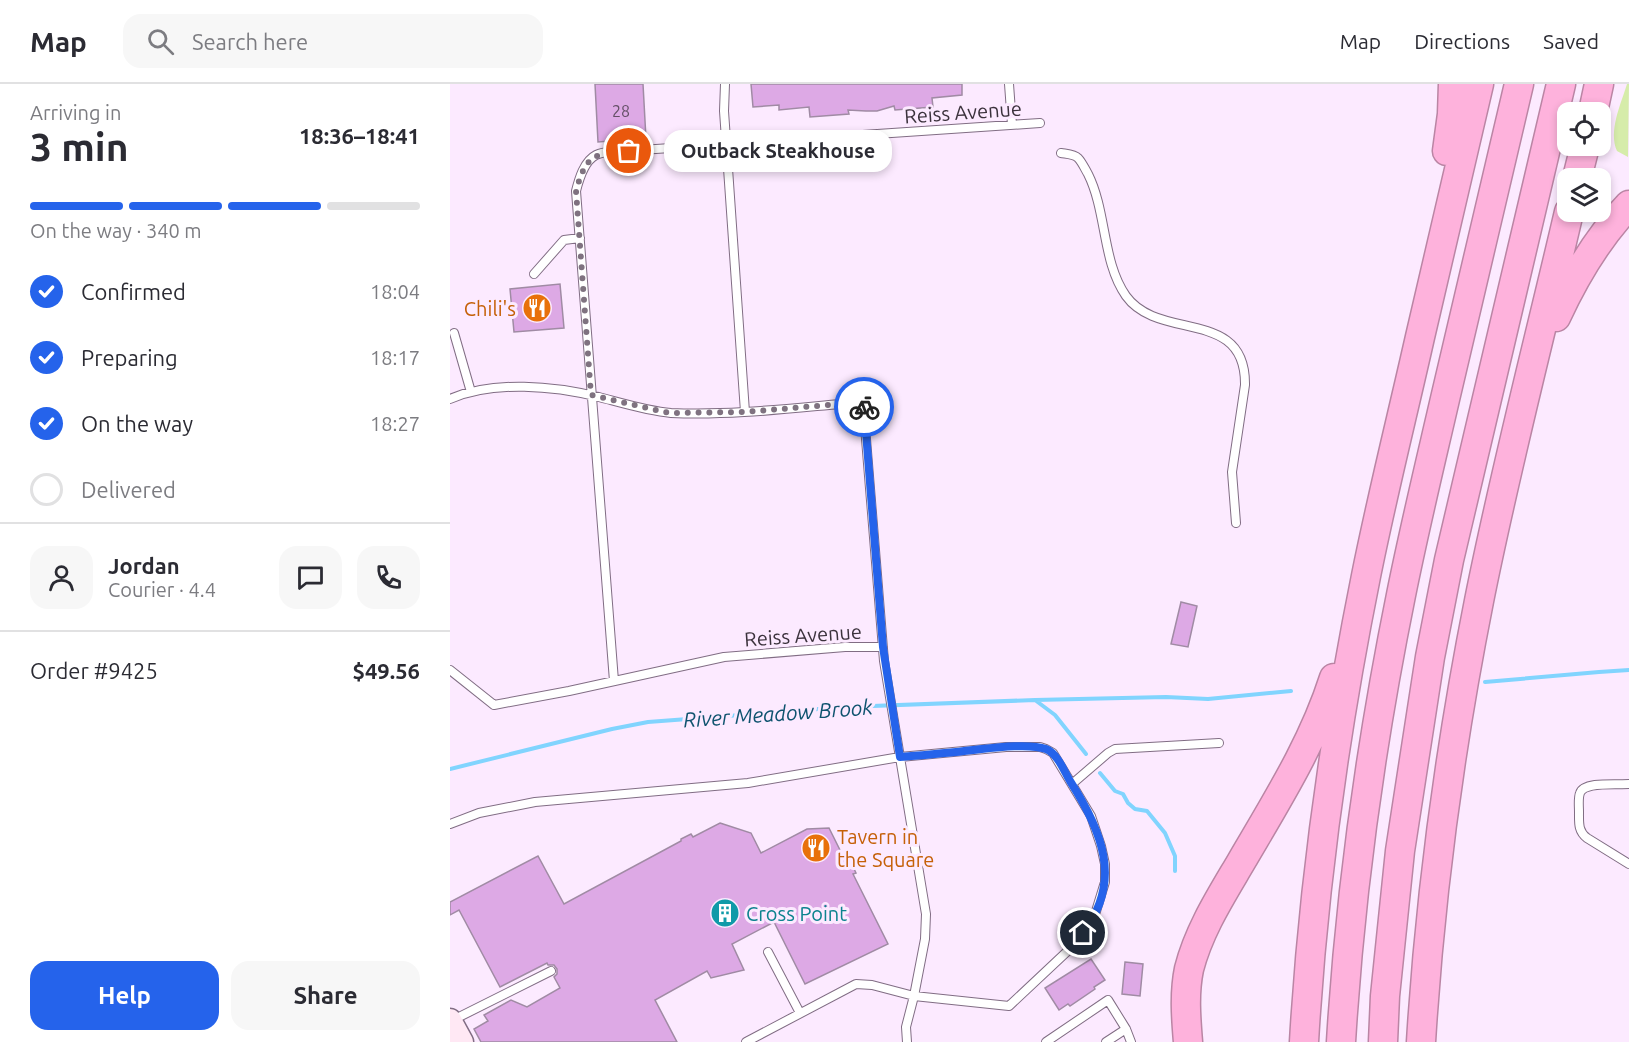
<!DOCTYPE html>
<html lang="en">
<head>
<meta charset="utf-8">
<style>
	:root { --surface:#fff; --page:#f7f7f7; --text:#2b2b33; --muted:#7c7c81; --line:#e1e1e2; --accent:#2563eb }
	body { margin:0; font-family:Ubuntu,sans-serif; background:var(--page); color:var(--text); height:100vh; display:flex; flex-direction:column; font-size:22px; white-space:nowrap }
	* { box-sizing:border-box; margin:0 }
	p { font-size:20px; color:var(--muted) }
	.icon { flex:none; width:33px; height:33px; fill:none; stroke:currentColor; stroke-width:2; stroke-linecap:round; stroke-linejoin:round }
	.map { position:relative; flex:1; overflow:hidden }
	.side { display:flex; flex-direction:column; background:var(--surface); width:450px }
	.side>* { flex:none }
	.tools { position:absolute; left:1107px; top:18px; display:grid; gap:12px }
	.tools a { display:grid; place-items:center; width:54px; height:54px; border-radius:12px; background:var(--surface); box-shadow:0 3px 9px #0003; font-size:30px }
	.pin { position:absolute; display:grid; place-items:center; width:51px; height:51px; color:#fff; margin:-26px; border:3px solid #fff; border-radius:50%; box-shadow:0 2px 6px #0007 }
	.courier { position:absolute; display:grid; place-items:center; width:60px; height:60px; margin:-30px; border:4px solid #2563eb; border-radius:50%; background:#fff; color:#222; box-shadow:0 2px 8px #0007 }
	.bubble { position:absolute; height:42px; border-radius:18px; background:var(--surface); box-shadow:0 3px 9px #0003; font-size:20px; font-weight:600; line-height:42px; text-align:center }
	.headline em { font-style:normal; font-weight:600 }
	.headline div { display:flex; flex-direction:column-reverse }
	.headline { display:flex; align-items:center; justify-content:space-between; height:102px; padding:0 30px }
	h1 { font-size:39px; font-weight:600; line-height:45px }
	.bar { display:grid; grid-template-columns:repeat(4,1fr); gap:9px 6px; align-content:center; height:72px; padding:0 30px }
	.bar i { height:8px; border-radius:4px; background:var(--line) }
	.bar .on { background:var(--accent) }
	.bar p { grid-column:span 4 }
	.line { display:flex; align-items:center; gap:15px; padding:0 30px; border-top:2px solid var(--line) }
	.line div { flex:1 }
	.round { display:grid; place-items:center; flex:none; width:63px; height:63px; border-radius:18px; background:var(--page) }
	ol { padding:0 30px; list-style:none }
	li { display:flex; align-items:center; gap:18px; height:66px }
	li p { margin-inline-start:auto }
	li .icon { padding:6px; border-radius:50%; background:var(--accent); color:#fff; stroke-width:4 }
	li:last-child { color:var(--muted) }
	li i { width:33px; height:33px; border:3px solid var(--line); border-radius:50% }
	.action { display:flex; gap:12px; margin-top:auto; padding:12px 30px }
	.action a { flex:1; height:69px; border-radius:18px; background:var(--accent); color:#fff; font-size:24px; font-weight:600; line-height:69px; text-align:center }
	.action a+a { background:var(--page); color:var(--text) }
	header { display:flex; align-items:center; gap:36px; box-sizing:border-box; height:84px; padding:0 30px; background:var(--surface); border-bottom:2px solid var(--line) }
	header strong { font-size:28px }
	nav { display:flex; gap:33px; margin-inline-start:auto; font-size:21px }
	.search { width:420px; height:54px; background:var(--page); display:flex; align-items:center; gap:15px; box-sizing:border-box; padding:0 21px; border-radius:18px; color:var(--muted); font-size:22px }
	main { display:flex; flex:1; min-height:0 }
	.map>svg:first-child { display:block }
	.green { fill:#d6ecaa }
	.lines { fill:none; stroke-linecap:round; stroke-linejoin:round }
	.stream { stroke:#81d4fe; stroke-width:4 }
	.building { fill:#dda9e5; stroke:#a08ba4; stroke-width:1.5 }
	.service-casing { stroke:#816d84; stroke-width:10 }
	.secondary-casing { stroke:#816d84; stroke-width:25 }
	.motorway-casing { stroke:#ba85a4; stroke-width:31 }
	.service { stroke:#fff; stroke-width:8 }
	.secondary { stroke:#ffe8f4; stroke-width:22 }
	.motorway { stroke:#feb2dc; stroke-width:28 }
	.done { stroke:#7f7280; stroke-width:6; stroke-dasharray:0 10.8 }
	.route { stroke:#2563eb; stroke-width:8 }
	.labels { text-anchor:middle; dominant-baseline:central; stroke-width:6; stroke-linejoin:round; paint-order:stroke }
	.number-label { font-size:16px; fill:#645066 }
	.street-label { font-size:20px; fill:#3b323c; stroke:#fceaff }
	.food-label { font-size:20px; fill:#c56008; stroke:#fceaff; text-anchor:end }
	.culture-label { font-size:20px; fill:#0d838f; stroke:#fceaff; text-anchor:start }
	.water-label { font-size:21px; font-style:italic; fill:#0f536f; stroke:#fceaff }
</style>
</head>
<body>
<header>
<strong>Map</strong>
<div class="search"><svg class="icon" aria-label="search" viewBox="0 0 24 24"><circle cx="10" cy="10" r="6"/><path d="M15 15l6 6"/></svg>Search here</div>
<nav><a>Map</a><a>Directions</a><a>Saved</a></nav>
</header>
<main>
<section class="side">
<div class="headline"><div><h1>3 min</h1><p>Arriving in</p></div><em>18:36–18:41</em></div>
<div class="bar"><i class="on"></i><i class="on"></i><i class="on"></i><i></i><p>On the way · 340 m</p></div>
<ol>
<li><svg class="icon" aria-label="check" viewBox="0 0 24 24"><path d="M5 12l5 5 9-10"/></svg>Confirmed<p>18:04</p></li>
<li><svg class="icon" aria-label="check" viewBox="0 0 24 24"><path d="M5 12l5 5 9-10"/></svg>Preparing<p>18:17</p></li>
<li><svg class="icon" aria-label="check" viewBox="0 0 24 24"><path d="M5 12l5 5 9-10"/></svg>On the way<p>18:27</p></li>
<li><i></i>Delivered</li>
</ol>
<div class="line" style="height:108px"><a class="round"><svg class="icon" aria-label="person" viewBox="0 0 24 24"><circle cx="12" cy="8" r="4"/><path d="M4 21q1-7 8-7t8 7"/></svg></a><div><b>Jordan</b><p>Courier · 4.4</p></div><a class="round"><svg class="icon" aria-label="chat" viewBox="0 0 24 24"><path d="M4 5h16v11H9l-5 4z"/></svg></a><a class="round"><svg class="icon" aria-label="phone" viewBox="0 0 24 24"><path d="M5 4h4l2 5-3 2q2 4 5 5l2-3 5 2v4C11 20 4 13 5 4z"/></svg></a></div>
<div class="line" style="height:78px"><div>Order #9425</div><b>$49.56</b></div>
<div class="action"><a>Help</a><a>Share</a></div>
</section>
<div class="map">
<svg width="1179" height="958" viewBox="0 0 1179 958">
	<rect width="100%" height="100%" fill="#fceaff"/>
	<!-- green -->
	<path class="green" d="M1177 0H1179L1178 73 1167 67C1158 47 1171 20 1177 0Z"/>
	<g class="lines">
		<!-- stream -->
		<path class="stream" d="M1035 598 1149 588 1179 586
			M585 616 605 631 636 670
			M0 685 162 645 198 638 395 623 585 616 716 613 758 615 841 607
			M650 689 665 707 673 710 678 719 685 725 697 727 715 749 725 772V787"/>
	</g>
	<!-- building -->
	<path class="building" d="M145 0H193L196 55 185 56V57L160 59V57L148 58Z
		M301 0H512V11L482 14 483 23 445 26 444 22 427 27H416L398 26 399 30 360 33 359 23 329 26V21L303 23Z
		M110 200 114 244 64 248 60 205Z
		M731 518 747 522 738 563 721 560Z
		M270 739 301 749 311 769 357 745 379 744 396 778 400 776 406 789 403 790 438 860 355 900 324 838 282 860 294 886 261 894 257 887 205 916 227 958H31L24 945 38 937 34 931 61 916 77 923 110 904 104 893 107 890V885L104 881H98L97 879 50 903 9 826 0 831V818L88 772 114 820 231 757V755L241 750 243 753Z
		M641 875 655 896 644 903 645 905 620 922 618 920 609 926 595 904Z
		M675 878 693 880 690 912 672 910Z"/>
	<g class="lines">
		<!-- service casing -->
		<g class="service-casing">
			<path id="service" d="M275 0 274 27 295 328
				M559 0 562 41
				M611 69C617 70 624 70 628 74 632 78 635 85 638 90 657 128 652 178 676 212 709 258 796 223 795 301L782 388 786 439
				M84 190 114 156 130 154
				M4 249 21 308
				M0 315C44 296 104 302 149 313 172 319 198 327 221 329 285 332 350 323 413 318L434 577 476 830 475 855 464 912 456 943 457 958
				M0 586 44 621 119 607 274 573 395 563H433
				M164 597 126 107C129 95 134 77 146 71 150 69 156 68 161 68L590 39
				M622 700 658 669 665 665 769 659
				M1179 700C1168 701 1134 697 1130 709 1128 714 1129 722 1129 728 1129 739 1128 747 1137 754L1179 780
				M0 740 29 729 85 718 298 699 450 673 556 663H590L596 665 603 669 641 732 651 762 655 780V798L643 837 624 861 559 922 464 912 422 901 406 900 296 958
				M318 868 350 929
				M1 937 101 887
				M596 958 658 916 676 945 681 958
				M656 958 676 945"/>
		</g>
		<!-- secondary casing -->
		<g class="secondary-casing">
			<path id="secondary" d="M0 936 12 958"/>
		</g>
		<!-- motorway casing -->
		<g class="motorway-casing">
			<path id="motorway" d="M1143 28 1149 0
				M997 67 1002 30 1003 0
				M1127 94 1135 62
				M1106 233C1125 192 1148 153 1179 121
				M738 958C736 934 734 909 739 885 749 846 771 812 791 778 826 718 863 660 884 594
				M854 958C863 802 885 646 916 492 932 412 952 333 970 253 990 169 1009 84 1029 0
				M891 958C900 808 921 659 951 511 964 446 980 380 995 315 1020 210 1044 105 1069 0
				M933 958 935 912 950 767 980 573 999 476 1111 0
				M971 958C980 810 1000 663 1029 517 1055 386 1089 257 1119 128"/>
		</g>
		<!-- service -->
		<use href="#service" class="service"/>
		<!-- secondary -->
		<use href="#secondary" class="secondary"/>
		<!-- motorway -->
		<use href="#motorway" class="motorway"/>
	</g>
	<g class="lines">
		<!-- done -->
		<path class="done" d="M179 67C144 69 136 71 126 107L141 311 219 329 295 328 414 318V323"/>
		<!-- route -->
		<path class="route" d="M414 323 433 563 450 673C475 671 499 669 523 666 542 664 579 659 596 665 608 670 614 687 620 697 652 747 673 797 633 849"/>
	</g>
	<!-- icons -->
	<defs>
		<g id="restaurant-disc" transform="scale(1.5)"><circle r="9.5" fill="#e8710a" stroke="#fceaff"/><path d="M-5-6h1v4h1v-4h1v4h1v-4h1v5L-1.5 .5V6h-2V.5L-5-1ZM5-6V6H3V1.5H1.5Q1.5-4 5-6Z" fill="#fff"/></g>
		<g id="building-disc" transform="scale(1.5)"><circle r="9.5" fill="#0f9aa8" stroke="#fceaff"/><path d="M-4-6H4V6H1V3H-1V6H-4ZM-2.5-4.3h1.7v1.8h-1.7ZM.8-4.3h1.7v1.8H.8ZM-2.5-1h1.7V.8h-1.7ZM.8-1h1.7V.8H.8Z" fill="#fff"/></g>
	</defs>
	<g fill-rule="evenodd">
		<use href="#restaurant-disc" x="87" y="224"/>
		<use href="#restaurant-disc" x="366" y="764"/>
		<use href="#building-disc" x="275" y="829"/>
	</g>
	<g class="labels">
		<!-- number labels -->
		<g class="number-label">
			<text x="171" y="27">28</text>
		</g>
		<!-- street labels -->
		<g class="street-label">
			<text transform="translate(513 28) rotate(-4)">Reiss Avenue</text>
			<text transform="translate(353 551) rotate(-4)">Reiss Avenue</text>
		</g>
		<!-- food labels -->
		<g class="food-label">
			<text x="66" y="224">Chili's</text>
			<text x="387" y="752" text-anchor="start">Tavern in<tspan x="387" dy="23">the Square</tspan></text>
		</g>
		<!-- culture labels -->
		<g class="culture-label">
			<text x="296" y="829">Cross Point</text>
		</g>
		<!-- water labels -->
		<g class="water-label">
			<text transform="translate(328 629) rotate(-4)">River Meadow Brook</text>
		</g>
	</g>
</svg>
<div class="tools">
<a><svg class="icon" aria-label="locate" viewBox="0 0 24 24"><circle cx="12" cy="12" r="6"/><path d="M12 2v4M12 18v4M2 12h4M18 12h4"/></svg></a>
<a><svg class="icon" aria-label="layers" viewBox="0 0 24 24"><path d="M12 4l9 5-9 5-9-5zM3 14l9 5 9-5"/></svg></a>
</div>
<div class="pin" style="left:179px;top:67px;background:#ea580c"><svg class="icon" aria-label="bag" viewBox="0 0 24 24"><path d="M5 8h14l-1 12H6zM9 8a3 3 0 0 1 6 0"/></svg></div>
<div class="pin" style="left:633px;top:849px;background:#1f2937"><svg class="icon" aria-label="home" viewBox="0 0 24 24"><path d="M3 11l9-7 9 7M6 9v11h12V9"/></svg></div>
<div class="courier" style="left:414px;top:323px"><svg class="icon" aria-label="bike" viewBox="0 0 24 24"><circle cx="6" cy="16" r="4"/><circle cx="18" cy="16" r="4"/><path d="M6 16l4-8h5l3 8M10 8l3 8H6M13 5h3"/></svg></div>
<div class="bubble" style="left:214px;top:46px;width:228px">Outback Steakhouse</div>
</div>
</main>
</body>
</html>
